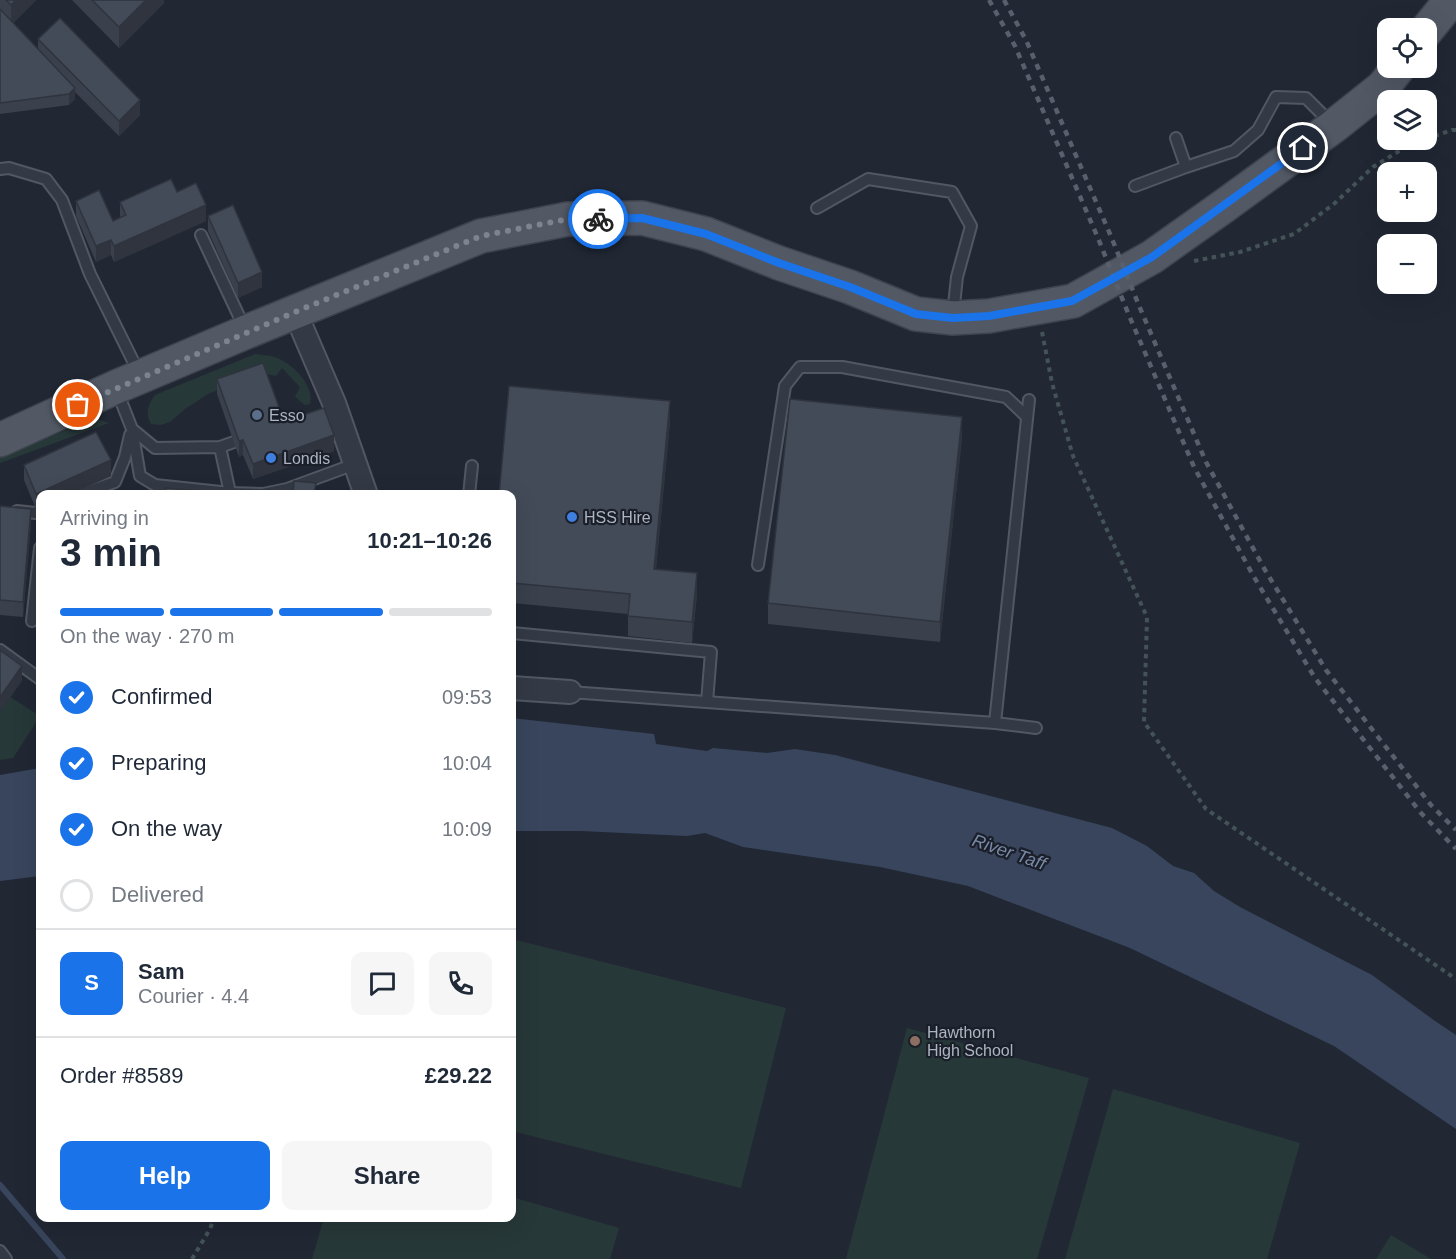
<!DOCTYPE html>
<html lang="en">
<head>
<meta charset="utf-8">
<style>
	:root { --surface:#fff; --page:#f6f6f7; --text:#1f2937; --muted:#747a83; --line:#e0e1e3; --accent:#1a73e8 }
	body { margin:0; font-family:Helvetica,sans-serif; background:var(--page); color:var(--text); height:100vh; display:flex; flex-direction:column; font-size:22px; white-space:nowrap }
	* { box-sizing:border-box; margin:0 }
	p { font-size:20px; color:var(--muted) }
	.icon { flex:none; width:33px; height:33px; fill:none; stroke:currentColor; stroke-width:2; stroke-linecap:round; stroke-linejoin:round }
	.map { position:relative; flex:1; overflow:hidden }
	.panel { position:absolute; left:36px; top:490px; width:480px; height:732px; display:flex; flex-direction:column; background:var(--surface); border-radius:12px; box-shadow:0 6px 24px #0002 }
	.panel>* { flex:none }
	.buttons { position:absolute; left:1377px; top:18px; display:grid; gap:12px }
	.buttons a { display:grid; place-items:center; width:60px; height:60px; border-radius:12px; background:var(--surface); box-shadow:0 6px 24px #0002; font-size:30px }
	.pin { position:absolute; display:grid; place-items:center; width:51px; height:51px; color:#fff; margin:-26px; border:3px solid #fff; border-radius:50%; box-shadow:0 2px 6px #0007 }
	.courier { position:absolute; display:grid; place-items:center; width:60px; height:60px; margin:-30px; border:4px solid #1a73e8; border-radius:50%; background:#fff; color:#222; box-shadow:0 2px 8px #0007 }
	.head em { font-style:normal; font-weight:600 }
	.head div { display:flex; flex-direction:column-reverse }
	.head { display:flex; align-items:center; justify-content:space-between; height:102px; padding:0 24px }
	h1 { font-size:39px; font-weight:600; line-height:45px }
	.bar { display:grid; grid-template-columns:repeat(4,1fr); gap:9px 6px; align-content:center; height:72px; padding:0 24px }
	.bar i { height:8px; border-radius:4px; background:var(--line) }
	.bar .current { background:var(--accent) }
	.bar p { grid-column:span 4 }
	.line { display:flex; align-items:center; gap:15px; padding:0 24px; border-top:2px solid var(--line) }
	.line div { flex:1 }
	.round { display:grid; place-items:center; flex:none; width:63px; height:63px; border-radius:12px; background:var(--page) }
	ol { padding:0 24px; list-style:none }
	li { display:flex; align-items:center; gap:18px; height:66px }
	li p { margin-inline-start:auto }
	li .icon { padding:6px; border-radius:50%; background:var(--accent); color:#fff; stroke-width:4 }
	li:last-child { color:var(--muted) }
	li i { width:33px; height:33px; border:3px solid var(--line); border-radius:50% }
	.cta { display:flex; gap:12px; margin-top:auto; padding:12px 24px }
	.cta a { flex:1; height:69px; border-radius:12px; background:var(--accent); color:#fff; font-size:24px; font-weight:600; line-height:69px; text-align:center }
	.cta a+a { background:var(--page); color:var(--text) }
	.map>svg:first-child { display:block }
	.green { fill:#273839 }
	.water { fill:#38455c }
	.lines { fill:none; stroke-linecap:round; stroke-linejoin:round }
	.stream { stroke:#38455c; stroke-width:6 }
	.lane-casing { stroke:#525863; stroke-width:14 }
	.street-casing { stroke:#525863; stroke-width:26 }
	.primary-casing { stroke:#3e434e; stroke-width:36 }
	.path { stroke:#445357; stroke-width:4; stroke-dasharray:4.5 4.5; stroke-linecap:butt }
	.lane { stroke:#343a45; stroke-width:10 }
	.street { stroke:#343a45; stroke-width:22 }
	.primary { stroke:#525965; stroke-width:33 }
	.rail { stroke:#59606d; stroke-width:4.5; stroke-dasharray:6 6; stroke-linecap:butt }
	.wall { fill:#3a404c }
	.shaded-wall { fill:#2f343e }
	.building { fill:#434b58; stroke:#2f343e; stroke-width:1.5 }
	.done { stroke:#7d8490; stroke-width:6; stroke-dasharray:0 10.8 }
	.route { stroke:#1a73e8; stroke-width:8 }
	.service-dot { fill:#5c6f8a; stroke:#1a1f29; stroke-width:2 }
	.shop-dot { fill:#3f7fe0; stroke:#1a1f29; stroke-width:2 }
	.education-dot { fill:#8d6e63; stroke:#1a1f29; stroke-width:2 }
	.labels { text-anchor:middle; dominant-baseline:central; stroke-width:4.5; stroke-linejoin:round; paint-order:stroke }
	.poi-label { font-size:16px; fill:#aeb5c2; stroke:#1a1f29; text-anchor:start }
	.water-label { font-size:18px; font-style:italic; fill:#798aa8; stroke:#1a1f29 }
</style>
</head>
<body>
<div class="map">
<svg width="1456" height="1259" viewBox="0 0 1456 1259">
	<rect width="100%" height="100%" fill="#212834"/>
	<!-- green -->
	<path class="green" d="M255 354C261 355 268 355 274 357 291 362 315 385 310 404L305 405 295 397 300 387 282 368 276 376 261 373 208 394 185 409 170 422 161 425 151 424C145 413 148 405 155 395Z
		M91 420H100L109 423 0 463V457Z
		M10 697 40 716 13 758 0 760V712Z
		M512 939 786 1008 741 1188 512 1131Z
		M907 1028 1089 1078 1037 1259H846Z
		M1113 1089 1300 1143 1267 1259H1065Z
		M512 1197 619 1228 610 1259H312L324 1218H512Z
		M1391 1235 1431 1259H1376Z"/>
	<!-- water -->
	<path class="water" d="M512 718 654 734 656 744 707 751 713 748 767 753 795 749 835 755 1112 828 1147 846 1173 866 1194 873 1214 891 1240 907 1372 975 1435 1021 1456 1035V1129L1334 1046 1130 948 968 886 880 867 743 847 705 833 687 836 581 831H512Z
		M40 768V876L0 881V775Z"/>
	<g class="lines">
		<!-- stream -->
		<path class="stream" d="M0 1185 63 1259"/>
		<!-- lane casing -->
		<g class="lane-casing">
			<path id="lane" d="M1176 138 1186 167
				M0 169 9 168 46 179 62 200 90 274 139 373
				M1135 186 1186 167 1234 151 1258 130 1276 97 1306 98 1331 123
				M817 208 868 179 952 192 971 226 957 277 953 314
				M201 235 245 329
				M117 391 132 429 155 448 220 447 230 493
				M132 429 140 476 155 485 230 493 263 494 287 489 355 464
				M220 447 248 437
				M78 495 115 482 125 457 130 435
				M469 495 472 466
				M17 511 35 513 40 511
				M758 565 785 386 800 367H842L1006 397 1027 417
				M32 621 40 548
				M512 633 711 652 707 702
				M0 650 40 679
				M570 692 995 723 1036 728
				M995 723 1029 400
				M0 1251 6 1259"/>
		</g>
		<!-- street casing -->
		<g class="street-casing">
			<path id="street" d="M295 312 334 403 366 495
				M512 688 570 692"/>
		</g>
		<!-- primary casing -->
		<g class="primary-casing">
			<path id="primary" d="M1426 31 1451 0
				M0 440 116 387 246 332 481 236 568 219 642 218 706 234 779 263 850 287 916 314 953 318 989 316 1073 301 1152 257 1224 206 1334 126 1383 87 1398 68"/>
		</g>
		<!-- path -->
		<path class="path" d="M1426 139 1452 130H1456
			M1194 261 1240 252 1294 234 1335 203 1373 167 1409 145 1425 140
			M1042 332 1052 383 1073 456 1147 617 1144 722 1206 809 1456 979
			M192 1259 210 1229 214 1218"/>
		<!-- lane -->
		<use href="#lane" class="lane"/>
		<!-- street -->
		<use href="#street" class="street"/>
		<!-- primary -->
		<use href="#primary" class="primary"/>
		<!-- rail -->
		<path class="rail" d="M989 0 1015 46 1098 238 1128 313 1194 467 1254 577 1315 678 1421 813 1456 849
			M1004 0 1026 40 1110 234 1140 308 1206 462 1265 570 1326 670 1431 805 1456 830"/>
	</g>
	<!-- wall -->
	<path class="wall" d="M0 0H36L13 23 38 50V39L140 115 119 136 75 92V99L69 105 0 114Z
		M72 0H164V3L119 48Z
		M177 192 206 221 114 262 111 255 96 262 76 216V201L113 221 120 218V202Z
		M208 216 262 287 238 298 208 231Z
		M217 379 284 421 334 451 253 479 243 455 239 457 217 394Z
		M670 422 656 569 697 594 692 643 628 636V614L512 603V495Z
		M962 438 940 642 768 624V603Z
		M24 465 111 476 68 495H40V507L36 509 24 480Z
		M0 506 31 524 23 617 0 615Z"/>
	<!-- shaded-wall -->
	<path class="shaded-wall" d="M16 0H36L11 25V5Z
		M146 0H164V3L119 48V27Z
		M75 88V99L69 105V94Z
		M140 100V115L119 136V121Z
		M206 205V221L114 262V246Z
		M111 240V255L96 262V246Z
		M262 272V287L238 298V283Z
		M670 401V422L654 590V569Z
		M962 417V438L940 642V622Z
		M334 435V451L253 479V464Z
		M243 440V455L239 457V441Z
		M111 460V476L68 495H40V507L36 509V494Z
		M31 509V524L23 617V602Z
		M697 573V594L692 643V622Z
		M22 666V681L0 712V697Z"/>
	<!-- building -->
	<path class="building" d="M6 0H16L11 5Z
		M92 0H146L119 27Z
		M0 9 75 88 69 94 0 103Z
		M60 18 140 100 119 121 38 39Z
		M171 179 177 192 196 183 206 205 114 246 111 240 96 246 76 201 99 190 113 221 126 215 120 202Z
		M233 205 262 272 238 283 208 216Z
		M263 363 284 421 324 408 334 435 253 464 243 440 239 441 217 379Z
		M509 386 670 401 654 569 697 573 692 622 628 616 630 594 512 583V495H499Z
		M790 399 962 417 940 622 768 603Z
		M96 432 111 460 36 494 24 465Z
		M294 481 316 483 314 494 323 495H293Z
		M166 488 225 493V495H165Z
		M0 506 31 509 23 602 0 600Z
		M0 650 22 666 0 697Z"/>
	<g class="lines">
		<!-- done -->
		<path class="done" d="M78 405 295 312 481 236 568 219H598"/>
		<!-- route -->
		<path class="route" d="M598 219 642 218 706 234 779 263 850 287 916 314 953 318 989 316 1072 301 1152 257 1303 148"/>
	</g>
	<!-- markers -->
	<circle class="service-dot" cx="257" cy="415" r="6"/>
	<g class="shop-dot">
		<circle cx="271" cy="458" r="6"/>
		<circle cx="572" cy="517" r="6"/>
	</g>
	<circle class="education-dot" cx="915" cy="1041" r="6"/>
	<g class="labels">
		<!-- poi labels -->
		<g class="poi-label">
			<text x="269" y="415">Esso</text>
			<text x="283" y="458">Londis</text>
			<text x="584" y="517">HSS Hire</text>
			<text x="927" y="1032">Hawthorn<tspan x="927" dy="18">High School</tspan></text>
		</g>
		<!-- water labels -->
		<g class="water-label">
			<text transform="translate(1009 852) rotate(19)">River Taff</text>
		</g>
	</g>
</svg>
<div class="buttons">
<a><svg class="icon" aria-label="locate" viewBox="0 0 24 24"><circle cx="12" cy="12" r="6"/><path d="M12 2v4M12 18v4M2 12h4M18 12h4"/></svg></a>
<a><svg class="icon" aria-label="layers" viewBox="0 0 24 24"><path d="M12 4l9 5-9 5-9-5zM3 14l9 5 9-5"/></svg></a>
<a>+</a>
<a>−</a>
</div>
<div class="pin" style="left:78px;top:405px;background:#ea580c"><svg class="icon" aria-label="bag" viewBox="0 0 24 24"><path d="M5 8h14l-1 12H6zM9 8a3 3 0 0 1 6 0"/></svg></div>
<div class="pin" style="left:1303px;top:148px;background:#1f2937"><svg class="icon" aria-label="home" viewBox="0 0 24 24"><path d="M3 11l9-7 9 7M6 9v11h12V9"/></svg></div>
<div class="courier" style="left:598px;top:219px"><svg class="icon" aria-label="bike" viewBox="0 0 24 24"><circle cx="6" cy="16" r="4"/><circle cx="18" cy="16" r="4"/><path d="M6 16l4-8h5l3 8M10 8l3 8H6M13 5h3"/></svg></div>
<section class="panel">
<div class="head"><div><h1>3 min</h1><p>Arriving in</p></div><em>10:21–10:26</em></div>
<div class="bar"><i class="current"></i><i class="current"></i><i class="current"></i><i></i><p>On the way · 270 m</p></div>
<ol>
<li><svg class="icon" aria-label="check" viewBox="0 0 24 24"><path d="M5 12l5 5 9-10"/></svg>Confirmed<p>09:53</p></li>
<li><svg class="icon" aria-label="check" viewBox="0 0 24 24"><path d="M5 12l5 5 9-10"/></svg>Preparing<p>10:04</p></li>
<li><svg class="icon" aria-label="check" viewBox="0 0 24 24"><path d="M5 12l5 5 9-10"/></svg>On the way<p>10:09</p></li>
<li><i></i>Delivered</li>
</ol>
<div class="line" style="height:108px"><b class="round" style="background:var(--accent);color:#fff">S</b><div><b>Sam</b><p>Courier · 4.4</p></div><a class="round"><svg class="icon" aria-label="chat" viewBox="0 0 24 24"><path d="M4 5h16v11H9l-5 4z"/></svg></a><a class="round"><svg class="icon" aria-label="phone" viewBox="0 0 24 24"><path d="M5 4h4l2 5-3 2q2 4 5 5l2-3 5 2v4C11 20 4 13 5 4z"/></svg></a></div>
<div class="line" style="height:78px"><div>Order #8589</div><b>£29.22</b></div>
<div class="cta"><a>Help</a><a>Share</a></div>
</section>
</div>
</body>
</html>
